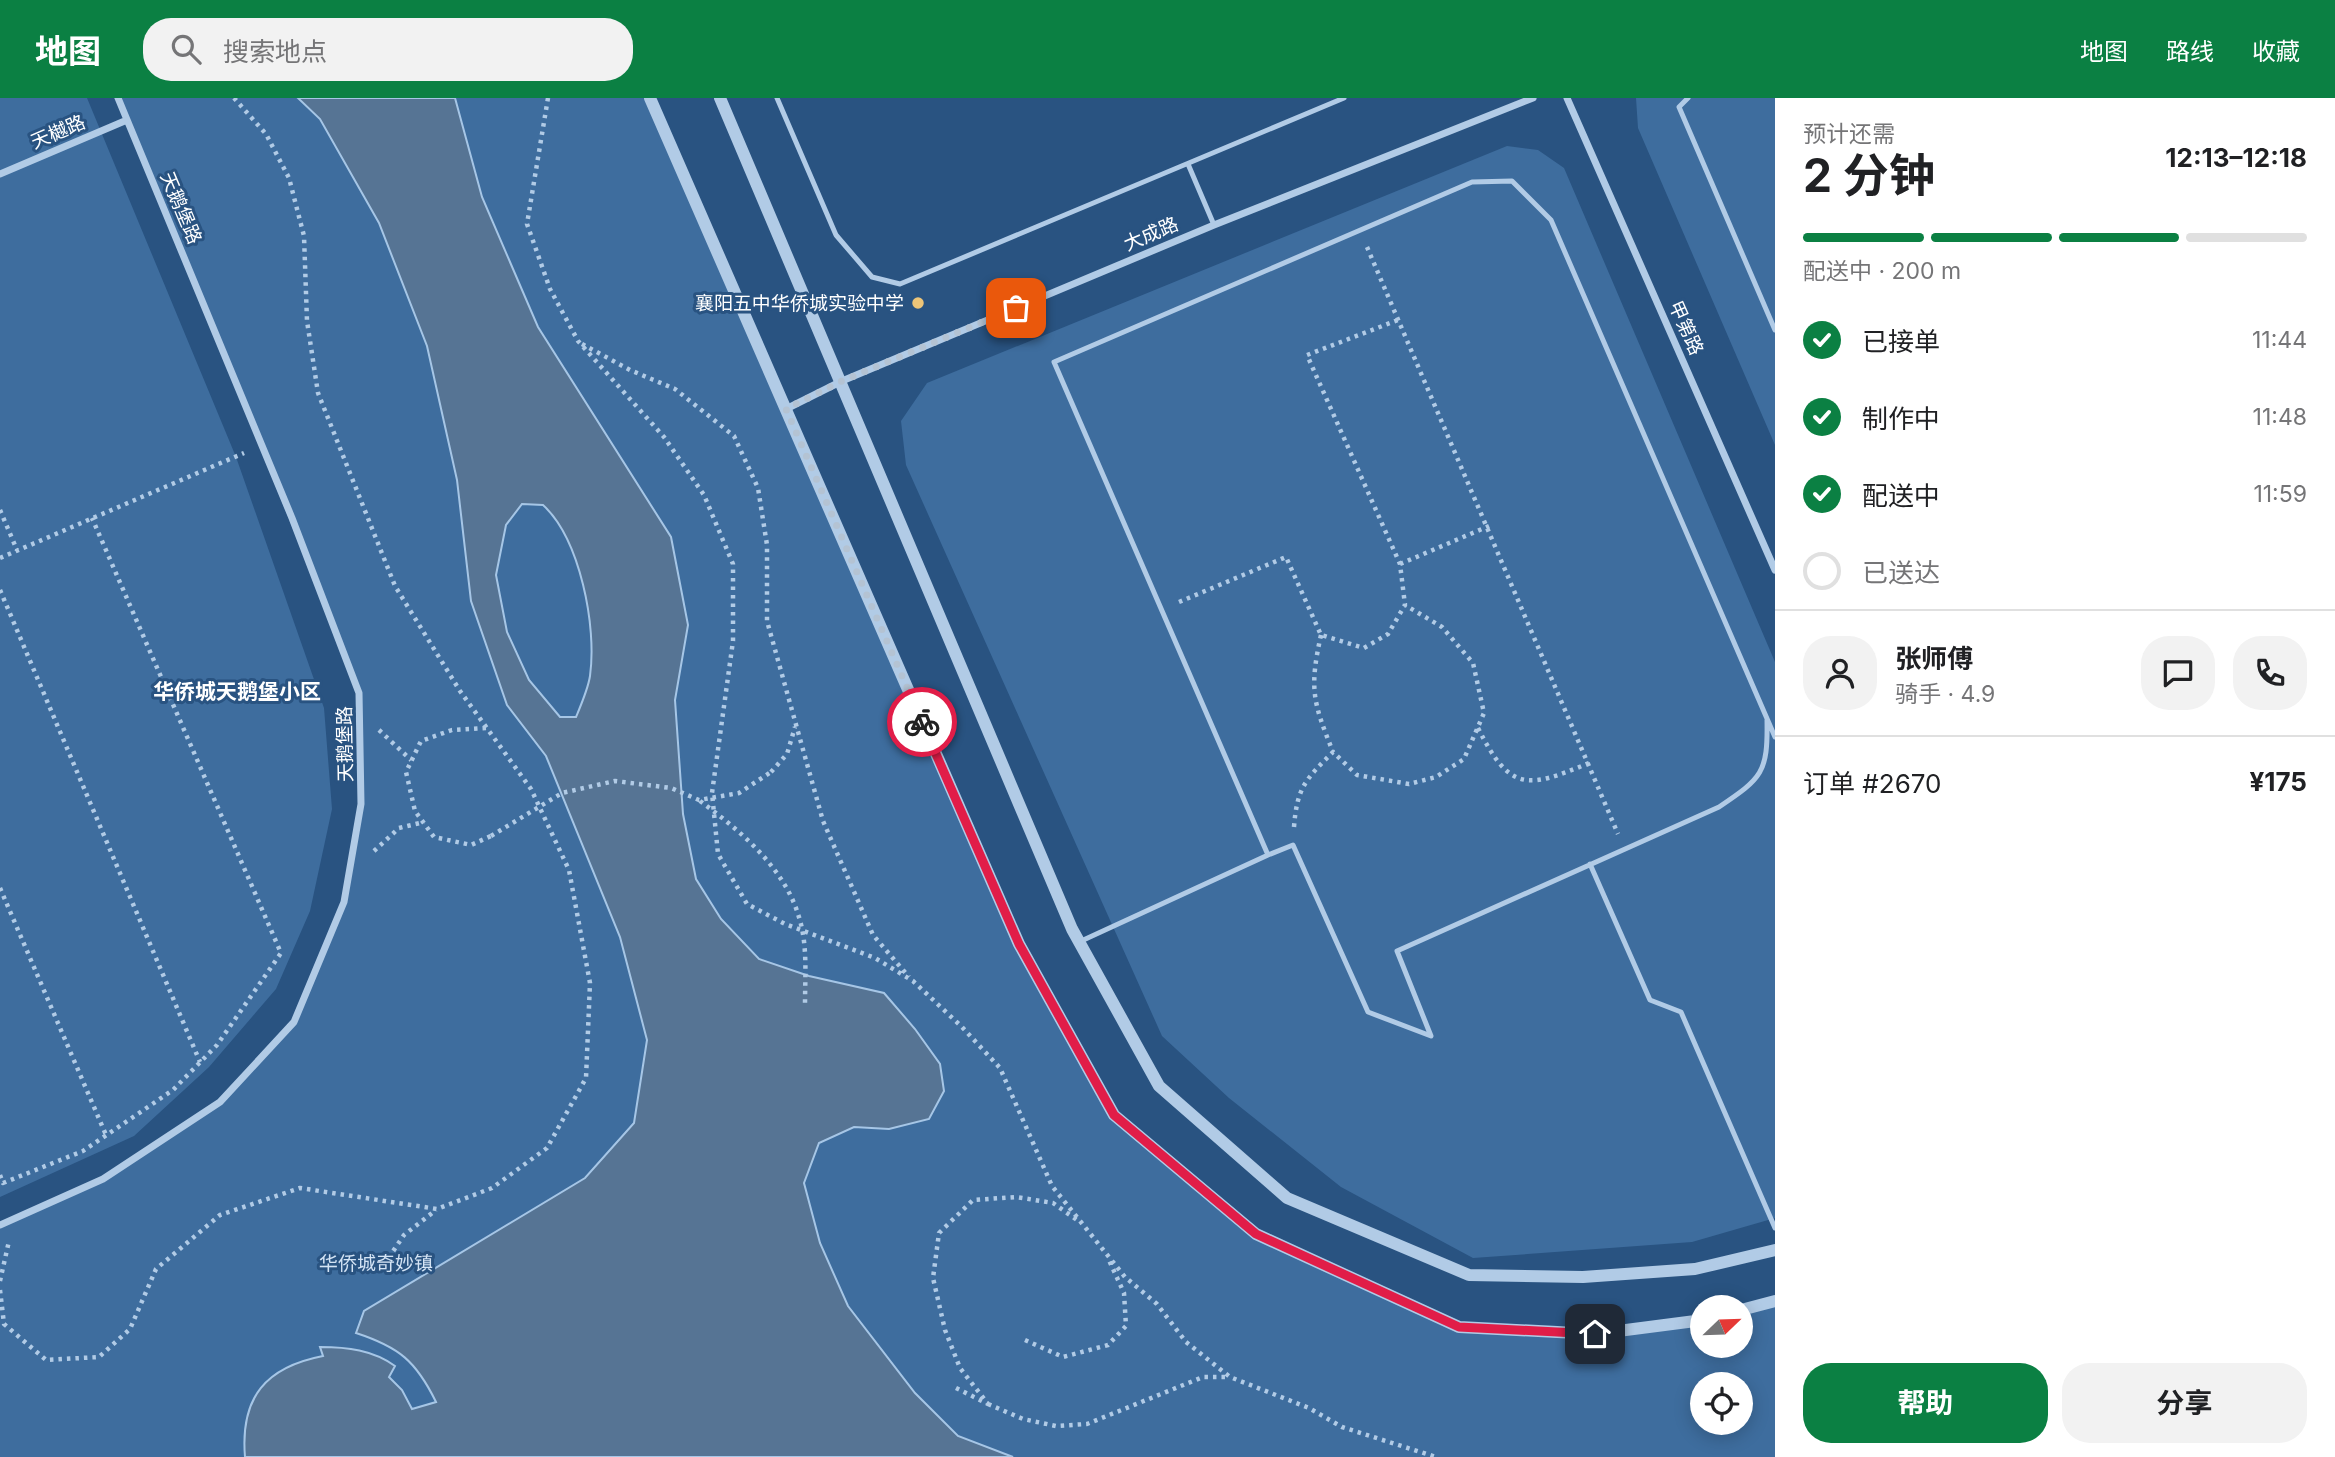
<!DOCTYPE html>
<html lang="zh">
<head>
<meta charset="utf-8">
<style>
	:root { --surface:#fff; --page:#f2f2f2; --text:#202124; --muted:#757577; --line:#e0e0e0; --accent:#0b8043 }
	body { margin:0; font-family:Inter,"Noto Sans SC",sans-serif; background:var(--page); color:var(--text); height:100vh; display:flex; flex-direction:column; font-size:26px; white-space:nowrap }
	* { box-sizing:border-box; margin:0 }
	p { font-size:23px; color:var(--muted) }
	.icon { flex:none; width:38px; height:38px; fill:none; stroke:currentColor; stroke-width:2; stroke-linecap:round; stroke-linejoin:round }
	.map { position:relative; flex:1; overflow:hidden }
	.drawer { display:flex; flex-direction:column; background:var(--surface); width:560px }
	.drawer>* { flex:none }
	.needle { width:46px; rotate:67deg }
	.controls { position:absolute; left:1690px; top:1197px; display:grid; gap:14px }
	.controls a { display:grid; place-items:center; width:63px; height:63px; border-radius:50%; background:var(--surface); box-shadow:0 4px 18px #0003; font-size:35px }
	.pin { position:absolute; display:grid; place-items:center; width:60px; height:60px; color:#fff; margin:-30px; border-radius:14px; box-shadow:0 4px 10px #0006 }
	.courier { position:absolute; display:grid; place-items:center; width:70px; height:70px; margin:-35px; border:5px solid #e11d48; border-radius:50%; background:#fff; color:#222; box-shadow:0 2px 9px #0007 }
	.summary em { font-style:normal; font-weight:700 }
	.summary div { display:flex; flex-direction:column-reverse }
	.summary { display:flex; align-items:center; justify-content:space-between; height:119px; padding:0 28px }
	h1 { font-size:46px; font-weight:700; line-height:52px }
	.bar { display:grid; grid-template-columns:repeat(4,1fr); gap:10px 7px; align-content:center; height:84px; padding:0 28px }
	.bar i { height:9px; border-radius:5px; background:var(--line) }
	.bar .active { background:var(--accent) }
	.bar p { grid-column:span 4 }
	.line { display:flex; align-items:center; gap:18px; padding:0 28px; border-top:2px solid var(--line) }
	.line div { flex:1 }
	.round { display:grid; place-items:center; flex:none; width:74px; height:74px; border-radius:28px; background:var(--page) }
	ol { padding:0 28px; list-style:none }
	li { display:flex; align-items:center; gap:21px; height:77px }
	li p { margin-inline-start:auto }
	li .icon { padding:7px; border-radius:50%; background:var(--accent); color:#fff; stroke-width:4 }
	li:last-child { color:var(--muted) }
	li i { width:38px; height:38px; border:4px solid var(--line); border-radius:50% }
	.cta { display:flex; gap:14px; margin-top:auto; padding:14px 28px }
	.cta a { flex:1; height:80px; border-radius:28px; background:var(--accent); color:#fff; font-size:28px; font-weight:700; line-height:80px; text-align:center }
	.cta a+a { background:var(--page); color:var(--text) }
	header { display:flex; align-items:center; gap:42px; box-sizing:border-box; height:98px; padding:0 35px; background:var(--accent); color:#fff }
	header strong { font-size:33px }
	nav { display:flex; gap:38px; margin-inline-start:auto; font-size:24px }
	.search { width:490px; height:63px; background:var(--page); display:flex; align-items:center; gap:18px; box-sizing:border-box; padding:0 24px; border-radius:28px; color:var(--muted); font-size:26px }
	main { display:flex; flex:1; min-height:0 }
	.map>svg:first-child { display:block }
	.green { fill:#3e6d9e; fill-rule:evenodd }
	.water { fill:#567494; stroke:#a6c6e6; stroke-width:2; fill-rule:evenodd }
	.lines { fill:none; stroke-linecap:round; stroke-linejoin:round }
	.path { stroke:#b1cbe6; stroke-width:4.5; stroke-dasharray:3.5 5; stroke-linecap:butt }
	.service { stroke:#b1cbe6; stroke-width:5 }
	.minor { stroke:#b1cbe6; stroke-width:7 }
	.tertiary { stroke:#b1cbe6; stroke-width:12 }
	.path-bridge { stroke:#b1cbe6; stroke-width:4.5; stroke-dasharray:3.5 5; stroke-linecap:butt }
	.done { stroke:#b4c3d3; stroke-width:7; stroke-dasharray:0 12.6 }
	.route { stroke:#e11d48; stroke-width:9 }
	.poi-dot { fill:#edc578; stroke:#295381; stroke-width:2.5 }
	.labels { text-anchor:middle; dominant-baseline:central; stroke-width:6; stroke-linejoin:round; paint-order:stroke }
	.street-label { font-size:19px; fill:#fff; stroke:#295381 }
	.poi-label { font-size:19px; fill:#fff; stroke:#295381; text-anchor:end }
	.park-label { font-size:19px; fill:#d4e4f5; stroke:#295381 }
	.neighbourhood-label { font-size:21px; font-weight:bold; fill:#fff; stroke:#295381 }
</style>
</head>
<body>
<header>
<strong>地图</strong>
<div class="search"><svg class="icon" aria-label="search" viewBox="0 0 24 24"><circle cx="10" cy="10" r="6"/><path d="M15 15l6 6"/></svg>搜索地点</div>
<nav><a>地图</a><a>路线</a><a>收藏</a></nav>
</header>
<main>
<div class="map">
<svg width="1775" height="1359" viewBox="0 0 1775 1359">
	<rect width="100%" height="100%" fill="#295381"/>
	<!-- green -->
	<path class="green" d="M0 0H87L236 359 324 610 332 711 310 813 276 891 209 969 134 1038 0 1099Z
		M118 0H650L1019 846 1114 1017 1256 1136 1459 1229 1595 1236 1703 1222V1248H1741V1212L1775 1203V1359H0V1127L103 1081 220 1004 294 924 344 804 361 706 359 594ZM1703 1286H1741V1325H1703Z
		M1636 0H1775V347L1638 30Z
		M1507 48 1538 52 1564 70 1775 564V1120L1692 1144 1473 1160 1341 1089 1229 1000 1162 938 906 367 901 323 927 285Z"/>
	<!-- water -->
	<path class="water" d="M298 0H455L482 99 538 229 671 439 688 527 675 602 683 716 696 781 721 821 759 861 809 878 884 895 915 931 940 966 944 993 929 1021 889 1031 854 1029 819 1045 804 1085 820 1145 848 1208 915 1295 958 1338 1013 1359H245C240 1299 266 1269 323 1258L320 1249C347 1249 373 1252 395 1268L389 1279 402 1292 412 1311 436 1304C416 1263 399 1249 356 1235L364 1213 585 1080 634 1025 647 942 620 839 546 658 507 607 471 503 457 382 427 248 379 125 320 21ZM522 406 543 407C580 441 597 528 590 578 588 591 581 607 576 619H560L529 582 507 534 496 477 506 427Z"/>
	<g class="lines">
		<!-- path -->
		<path class="path" d="M548 0 527 126 550 191 578 243 664 339 704 397 733 466V543L712 695 718 756 747 806 785 826 875 860 913 883 962 929 1000 970 1052 1088 1125 1179 1157 1206 1186 1244 1230 1279 1309 1310 1342 1329 1436 1359
			M1367 149 1618 736
			M582 246 630 272 675 291 734 338 758 390 767 447V523L823 723 873 837 909 879
			M0 412 17 452
			M0 460 244 355
			M1400 466 1489 428
			M0 492 200 964
			M1179 504 1286 459 1321 537 1364 550 1388 536 1405 507 1400 466 1307 257 1398 222
			M1321 537C1309 591 1313 604 1333 654
			M486 630 452 632 421 643 406 674 415 713 434 739 471 747 491 738
			M1478 630C1510 694 1527 691 1589 665
			M379 632 411 662
			M771 674 787 656 795 629
			M1294 729C1297 689 1306 681 1333 654L1357 677 1409 686 1436 679 1464 661 1484 615 1473 565 1442 529 1405 507
			M374 753 399 730 424 724
			M0 790 106 1037
			M0 1077 3 1085 83 1053 173 992 217 947 281 855 92 420
			M379 1174 404 1137 436 1112
			M0 1183 9 1143
			M0 1192 4 1226 46 1262 99 1259 130 1231 156 1171 220 1117 300 1090 437 1111 492 1090 547 1050 586 980 590 885 569 772 531 691 460 593 395 488 318 295 307 223 304 138 289 80 266 36 234 0
			M1025 1242 1063 1259 1108 1247 1126 1228 1124 1195 1108 1160
			M956 1290 988 1306 960 1270 945 1232 933 1180 939 1135 973 1102 1016 1099 1053 1105 1077 1122
			M988 1306 1023 1321 1056 1328 1087 1326 1203 1279H1229"/>
		<!-- service -->
		<path class="service" d="M777 0 836 137 872 179 900 186 1344 0
			M1688 0 1679 9 1775 232
			M1188 66 1214 127
			M1268 757 1293 747 1368 914 1431 938 1397 853 1719 709C1762 680 1768 675 1767 622
			M1590 766 1650 902 1681 914 1775 1130
			M1079 844 1268 757 1054 264 1472 84 1512 83 1551 122 1775 639"/>
		<!-- minor -->
		<path class="minor" d="M1567 0 1775 472
			M0 76 127 22
			M786 311 842 283 1214 127 1533 0
			M0 1127 103 1081 220 1004 294 924 344 804 361 706 359 595 292 420 118 0"/>
		<!-- tertiary -->
		<path class="tertiary" d="M650 0 1019 846 1114 1017 1256 1136 1459 1229 1595 1236 1703 1222
			M720 0 1072 831 1159 988 1287 1100 1469 1177 1583 1179 1695 1171 1775 1152
			M1741 1212 1775 1203"/>
		<!-- path-bridge -->
		<path class="path-bridge" d="M700 703C738 731 783 768 798 816 808 845 805 877 805 907
			M491 738 562 695 615 683 671 690 699 702 739 695 771 674"/>
	</g>
	<g class="lines">
		<!-- done -->
		<path class="done" d="M922 624 786 311 842 283 1016 210"/>
		<!-- route -->
		<path class="route" d="M922 624 1019 846 1114 1017 1256 1136 1459 1229 1595 1236"/>
	</g>
	<!-- markers -->
	<circle class="poi-dot" cx="918" cy="205" r="7"/>
	<g class="labels">
		<!-- street labels -->
		<g class="street-label">
			<text transform="translate(58 34) rotate(-23)">天樾路</text>
			<text transform="translate(181 110) rotate(67)">天鹅堡路</text>
			<text transform="translate(1151 136) rotate(-23)">大成路</text>
			<text transform="translate(1686 230) rotate(66)">甲第路</text>
			<text transform="translate(345 646) rotate(-91)">天鹅堡路</text>
		</g>
		<!-- poi labels -->
		<g class="poi-label">
			<text x="904" y="205">襄阳五中华侨城实验中学</text>
		</g>
		<!-- park labels -->
		<g class="park-label">
			<text x="376" y="1165">华侨城奇妙镇</text>
		</g>
		<!-- neighbourhood labels -->
		<g class="neighbourhood-label">
			<text x="237" y="593">华侨城天鹅堡小区</text>
		</g>
	</g>
</svg>
<div class="controls">
<a><svg class="needle" viewBox="-14 -14 28 28"><path d="M0-13l5 13h-10z" fill="#e53935"/><path d="M0 13l5-13h-10z" fill="#757577"/></svg></a>
<a><svg class="icon" aria-label="locate" viewBox="0 0 24 24"><circle cx="12" cy="12" r="6"/><path d="M12 2v4M12 18v4M2 12h4M18 12h4"/></svg></a>
</div>
<div class="pin" style="left:1016px;top:210px;background:#ea580c"><svg class="icon" aria-label="bag" viewBox="0 0 24 24"><path d="M5 8h14l-1 12H6zM9 8a3 3 0 0 1 6 0"/></svg></div>
<div class="pin" style="left:1595px;top:1236px;background:#1f2937"><svg class="icon" aria-label="home" viewBox="0 0 24 24"><path d="M3 11l9-7 9 7M6 9v11h12V9"/></svg></div>
<div class="courier" style="left:922px;top:624px"><svg class="icon" aria-label="bike" viewBox="0 0 24 24"><circle cx="6" cy="16" r="4"/><circle cx="18" cy="16" r="4"/><path d="M6 16l4-8h5l3 8M10 8l3 8H6M13 5h3"/></svg></div>
</div>
<section class="drawer">
<div class="summary"><div><h1>2 分钟</h1><p>预计还需</p></div><em>12:13–12:18</em></div>
<div class="bar"><i class="active"></i><i class="active"></i><i class="active"></i><i></i><p>配送中 · 200 m</p></div>
<ol>
<li><svg class="icon" aria-label="check" viewBox="0 0 24 24"><path d="M5 12l5 5 9-10"/></svg>已接单<p>11:44</p></li>
<li><svg class="icon" aria-label="check" viewBox="0 0 24 24"><path d="M5 12l5 5 9-10"/></svg>制作中<p>11:48</p></li>
<li><svg class="icon" aria-label="check" viewBox="0 0 24 24"><path d="M5 12l5 5 9-10"/></svg>配送中<p>11:59</p></li>
<li><i></i>已送达</li>
</ol>
<div class="line" style="height:126px"><a class="round"><svg class="icon" aria-label="person" viewBox="0 0 24 24"><circle cx="12" cy="8" r="4"/><path d="M4 21q1-7 8-7t8 7"/></svg></a><div><b>张师傅</b><p>骑手 · 4.9</p></div><a class="round"><svg class="icon" aria-label="chat" viewBox="0 0 24 24"><path d="M4 5h16v11H9l-5 4z"/></svg></a><a class="round"><svg class="icon" aria-label="phone" viewBox="0 0 24 24"><path d="M5 4h4l2 5-3 2q2 4 5 5l2-3 5 2v4C11 20 4 13 5 4z"/></svg></a></div>
<div class="line" style="height:91px"><div>订单 #2670</div><b>¥175</b></div>
<div class="cta"><a>帮助</a><a>分享</a></div>
</section>
</main>
</body>
</html>
